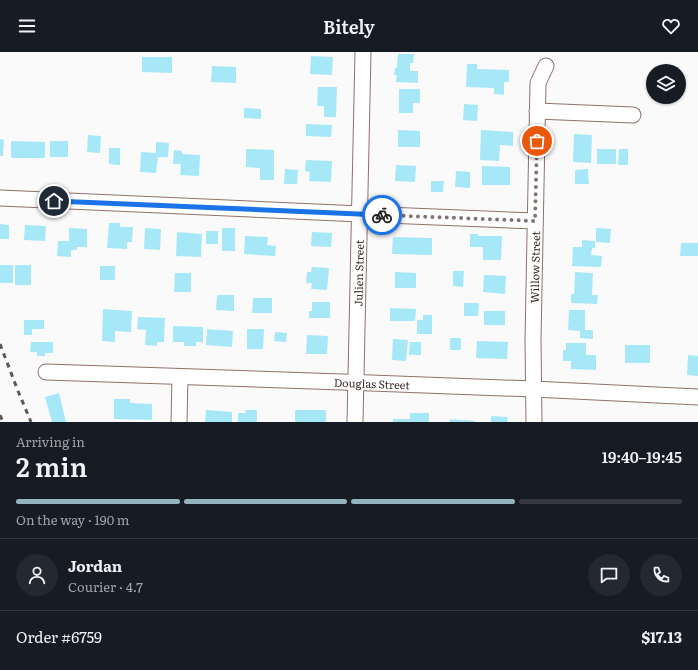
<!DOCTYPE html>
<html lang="en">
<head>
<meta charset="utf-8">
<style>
	:root { --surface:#171b24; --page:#242831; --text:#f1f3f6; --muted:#9ea1a6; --line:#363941; --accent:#92b4bc }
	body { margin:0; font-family:Literata,serif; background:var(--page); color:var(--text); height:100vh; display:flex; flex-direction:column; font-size:15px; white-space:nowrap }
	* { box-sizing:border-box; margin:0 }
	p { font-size:13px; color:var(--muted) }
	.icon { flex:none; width:22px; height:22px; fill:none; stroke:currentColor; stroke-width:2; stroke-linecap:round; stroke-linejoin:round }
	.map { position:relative; height:370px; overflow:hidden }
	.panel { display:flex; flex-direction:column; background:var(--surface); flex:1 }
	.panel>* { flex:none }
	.buttons { position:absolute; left:646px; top:12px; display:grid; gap:8px }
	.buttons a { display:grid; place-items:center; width:40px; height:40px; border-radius:50%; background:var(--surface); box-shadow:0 1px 3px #0004; font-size:20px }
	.pin { position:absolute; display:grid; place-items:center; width:34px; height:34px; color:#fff; margin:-17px; border:2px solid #fff; border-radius:50%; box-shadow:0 1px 4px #0007 }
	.courier { position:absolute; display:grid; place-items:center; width:40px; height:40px; margin:-20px; border:3px solid #1a73e8; border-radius:50%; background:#fff; color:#222; box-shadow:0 1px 5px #0007 }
	.summary em { font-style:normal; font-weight:600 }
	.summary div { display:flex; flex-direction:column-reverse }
	.summary { display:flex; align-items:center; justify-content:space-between; height:68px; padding:0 16px }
	h1 { font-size:26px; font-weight:600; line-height:30px }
	.bar { display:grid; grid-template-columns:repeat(4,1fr); gap:6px 4px; align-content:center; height:48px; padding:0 16px }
	.bar i { height:5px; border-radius:3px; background:var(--line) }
	.bar .selected { background:var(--accent) }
	.bar p { grid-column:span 4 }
	.line { display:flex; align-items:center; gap:10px; padding:0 16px; border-top:1px solid var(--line) }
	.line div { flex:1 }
	.round { display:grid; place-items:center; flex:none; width:42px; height:42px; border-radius:21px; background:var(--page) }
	header { display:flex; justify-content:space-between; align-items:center; height:52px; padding:0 16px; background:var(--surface); font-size:18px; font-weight:600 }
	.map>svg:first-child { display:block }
	.building { fill:#a6e8f7 }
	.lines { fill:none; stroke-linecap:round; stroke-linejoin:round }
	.minor-casing { stroke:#90716a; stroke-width:17 }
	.minor { stroke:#fff; stroke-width:15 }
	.rail { stroke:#615654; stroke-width:3; stroke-dasharray:5 5; stroke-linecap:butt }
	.done { stroke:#7f7674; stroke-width:4; stroke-dasharray:0 7.2 }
	.route { stroke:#1a73e8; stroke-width:5 }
	.labels { text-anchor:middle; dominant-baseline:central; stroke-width:3; stroke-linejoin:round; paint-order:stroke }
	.street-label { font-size:11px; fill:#3d2f2c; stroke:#fff }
</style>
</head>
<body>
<header><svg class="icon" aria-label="menu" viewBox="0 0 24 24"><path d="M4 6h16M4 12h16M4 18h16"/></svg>Bitely<svg class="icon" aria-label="heart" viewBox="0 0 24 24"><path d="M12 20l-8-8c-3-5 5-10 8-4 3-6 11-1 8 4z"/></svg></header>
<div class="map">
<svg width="698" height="370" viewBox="0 0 698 370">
	<rect width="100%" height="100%" fill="#fafafa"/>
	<!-- building -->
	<path class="building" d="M398 2H414L413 11H410V19H418V31L396 30 397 23H394L395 16H397Z
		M311 4 333 5 332 23 310 22Z
		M142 5H172V21L142 20Z
		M467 12H477V17L509 18V30H504V43L494 42V36L466 35Z
		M212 14 236 15V31L211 30Z
		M318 35H337L336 65H324V54H317Z
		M399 37H420V51H413V61H399Z
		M464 52 478 53 477 69 463 68Z
		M244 56 261 57V67L244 66Z
		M306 72 332 73 331 85 306 84Z
		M398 78 420 79V95H398Z
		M481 78 513 80V94L500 93 499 109 480 108Z
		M574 82 592 83 591 111 573 110Z
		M88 83 101 84 100 101 87 100Z
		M0 87 4 88 3 104H0Z
		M11 89 45 90V106H11Z
		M50 89H68V105H50Z
		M156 90 169 91 168 105H158L156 121 140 120 141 100 156 101Z
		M109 96H120V113L109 112Z
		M246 97 274 98V128H260V116L246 115Z
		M597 97H616V112H597Z
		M619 97H628V113H618Z
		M174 98 182 99V102L200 103 199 124 180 123 181 112H173Z
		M306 108 332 109 331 130 309 129 310 120 305 119Z
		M396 113 416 114 415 130 395 129Z
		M482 114 510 115V133H482Z
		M285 117 298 118 297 132H284Z
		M588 117 589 132H575V118Z
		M456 119 470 120V136L455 135Z
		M431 129H444L443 140H431Z
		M109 171H120V175H133L132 190H127V197L107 196Z
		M0 172 9 173V187H0Z
		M25 173 46 174 45 189 24 188Z
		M69 176 87 177V195H77V198H71V205L57 204 58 189H69Z
		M145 176 161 177 160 198 144 197Z
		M222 176H235V199H222Z
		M596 176 611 177 610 191 596 190Z
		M206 179H218V192H206Z
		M177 180 202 182 201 205 176 204Z
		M312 180 332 181 331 195 311 194Z
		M470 182H478V184H502L501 208H483V195H470Z
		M245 184 268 185 267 193 276 194 275 204 244 202Z
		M393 185 432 186V203L392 202Z
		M582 188 595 189V196H592L591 203 602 204 601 215 572 214 573 195H582Z
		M681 191H698V204H680Z
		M0 213H13V231H0Z
		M15 213H31V233H15Z
		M100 214H115V228H100Z
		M312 215 329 216 327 238 311 237 312 231H306L307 220H311Z
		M453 219H464L463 235 453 234Z
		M395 220 416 221V236H395Z
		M575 220 593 221 592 243H598L597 252 571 251V242H574Z
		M175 221H191V240H174Z
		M484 223 506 224 505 242 483 240Z
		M217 243H234V259L216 258Z
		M253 246H272V261H252Z
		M312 250H330V266H309V259H312Z
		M464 251H479L478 264H464Z
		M390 256 416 257 415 269H390Z
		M103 257 132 259 131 280 115 279V290L102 289Z
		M569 258H585V278H593V287L580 286V279L568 278Z
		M484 259H505V273H484Z
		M423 263H432V282H417V268H423Z
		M138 265 165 266 164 290H157V294L145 293 146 278 137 277Z
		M24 268H44V277H32V283H24Z
		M173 274 203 275V290H196V294H184V290H173Z
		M207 277 233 279 232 295 206 293Z
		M247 277H264L263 297H247Z
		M275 280 287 281 286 290 274 289Z
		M307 283 328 284 327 302H306Z
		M450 286H461V298H450Z
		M393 287 408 288 406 309 392 308Z
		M477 289 508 290 507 307 476 306Z
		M31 290H53V301H45V304H37V300H30Z
		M410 290H421V303H409Z
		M566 291H586V303H596V318L571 317V309H563V298H566Z
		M625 293H650V311H625Z
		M688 303 698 304V324L687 323Z
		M59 341 66 370H52L45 345Z
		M114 347H130V351L152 352V368L114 367Z
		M206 358 232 360V370H205Z
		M245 358H257V370H238V361H246Z
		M295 358H326V370H295Z
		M410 361H429V370H393V367H410Z
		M491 364 508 365 507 370H491Z
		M450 367 475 369V370H450Z"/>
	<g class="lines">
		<!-- minor casing -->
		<g class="minor-casing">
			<g id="minor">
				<path d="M537 59 633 63"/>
				<path d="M0 146 361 162 535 169"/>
				<path id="s1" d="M46 320 371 331 533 337 698 345"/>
				<path d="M179 370 180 325"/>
				<path id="s2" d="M355 370 363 0"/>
				<path id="s3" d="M534 370 533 287 538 31 546 14"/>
			</g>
		</g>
		<!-- minor -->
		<use href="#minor" class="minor"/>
		<!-- rail -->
		<path class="rail" d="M0 292 18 339 31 370
			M0 363 3 370"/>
	</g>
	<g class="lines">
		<!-- done -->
		<path class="done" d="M382 163 535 169 537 89"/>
		<!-- route -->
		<path class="route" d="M54 149 382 163"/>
	</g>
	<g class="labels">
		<!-- street labels -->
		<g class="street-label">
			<text stroke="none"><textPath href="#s3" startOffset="155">Willow Street</textPath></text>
			<text stroke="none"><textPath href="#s2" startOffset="149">Julien Street</textPath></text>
			<text stroke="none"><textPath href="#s1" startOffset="326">Douglas Street</textPath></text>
		</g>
	</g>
</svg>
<div class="buttons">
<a><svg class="icon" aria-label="layers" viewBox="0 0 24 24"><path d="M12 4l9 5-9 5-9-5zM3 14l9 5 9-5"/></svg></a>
</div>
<div class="pin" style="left:537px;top:89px;background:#ea580c"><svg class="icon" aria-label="bag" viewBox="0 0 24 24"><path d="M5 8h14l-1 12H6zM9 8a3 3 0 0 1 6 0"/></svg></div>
<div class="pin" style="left:54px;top:149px;background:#1f2937"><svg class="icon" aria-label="home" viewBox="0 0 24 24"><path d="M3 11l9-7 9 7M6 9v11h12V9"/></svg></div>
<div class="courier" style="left:382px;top:163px"><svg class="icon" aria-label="bike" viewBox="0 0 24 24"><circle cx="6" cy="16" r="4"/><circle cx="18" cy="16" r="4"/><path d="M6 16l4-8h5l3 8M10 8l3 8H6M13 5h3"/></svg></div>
</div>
<section class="panel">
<div class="summary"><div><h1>2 min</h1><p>Arriving in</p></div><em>19:40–19:45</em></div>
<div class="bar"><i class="selected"></i><i class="selected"></i><i class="selected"></i><i></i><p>On the way · 190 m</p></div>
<div class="line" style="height:72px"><a class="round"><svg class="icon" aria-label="person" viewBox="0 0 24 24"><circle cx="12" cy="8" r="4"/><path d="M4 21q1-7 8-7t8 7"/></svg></a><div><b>Jordan</b><p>Courier · 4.7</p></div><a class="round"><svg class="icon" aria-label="chat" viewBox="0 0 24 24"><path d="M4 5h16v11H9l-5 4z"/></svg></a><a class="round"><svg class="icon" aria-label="phone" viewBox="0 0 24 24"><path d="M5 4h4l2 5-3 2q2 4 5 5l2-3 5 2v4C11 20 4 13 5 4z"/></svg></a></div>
<div class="line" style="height:52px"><div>Order #6759</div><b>$17.13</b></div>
</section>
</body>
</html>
